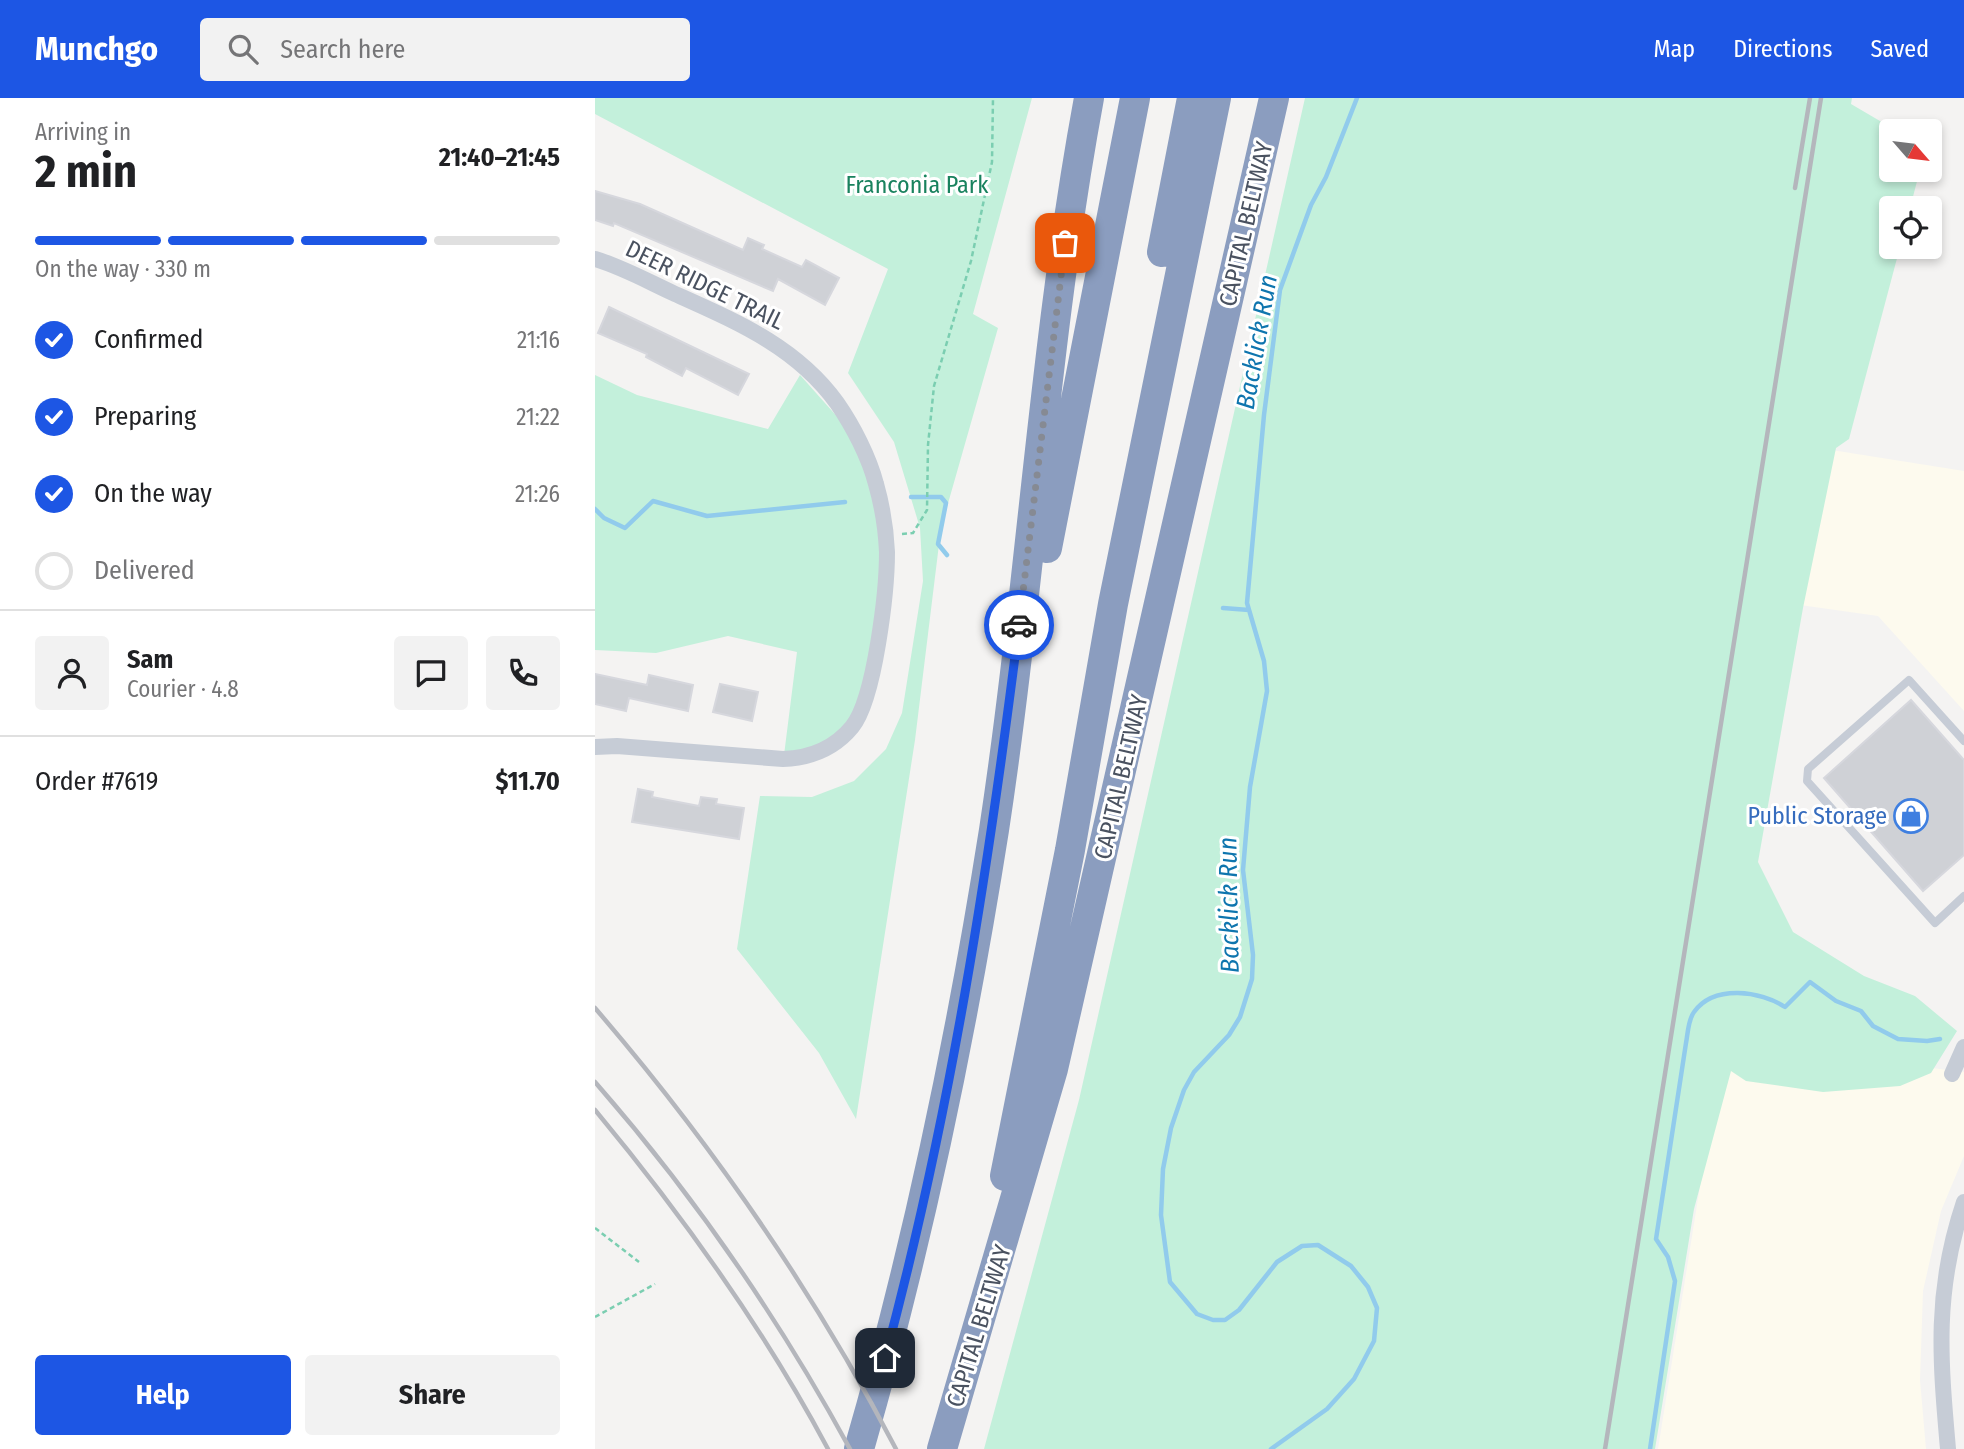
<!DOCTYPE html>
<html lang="en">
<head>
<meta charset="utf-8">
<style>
	:root { --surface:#fff; --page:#f2f2f2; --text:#202124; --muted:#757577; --line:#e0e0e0; --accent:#1d56e4 }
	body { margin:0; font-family:"Fira Sans Condensed",sans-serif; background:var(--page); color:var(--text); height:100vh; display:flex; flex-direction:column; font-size:26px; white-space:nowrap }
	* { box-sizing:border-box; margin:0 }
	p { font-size:23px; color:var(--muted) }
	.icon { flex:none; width:38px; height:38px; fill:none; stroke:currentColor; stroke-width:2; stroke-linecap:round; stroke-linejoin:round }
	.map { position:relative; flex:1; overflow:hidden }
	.drawer { display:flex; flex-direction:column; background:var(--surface); width:595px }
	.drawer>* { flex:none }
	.needle { width:46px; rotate:118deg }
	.tools { position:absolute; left:1284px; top:21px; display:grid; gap:14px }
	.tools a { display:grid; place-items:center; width:63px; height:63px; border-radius:7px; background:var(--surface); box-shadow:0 4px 10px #0003; font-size:35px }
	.pin { position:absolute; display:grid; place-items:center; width:60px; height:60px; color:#fff; margin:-30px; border-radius:14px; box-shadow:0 4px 10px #0006 }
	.courier { position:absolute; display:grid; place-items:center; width:70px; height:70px; margin:-35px; border:5px solid #1d56e4; border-radius:50%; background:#fff; color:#222; box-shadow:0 2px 9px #0007 }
	.headline em { font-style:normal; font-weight:700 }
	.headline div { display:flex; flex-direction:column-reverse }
	.headline { display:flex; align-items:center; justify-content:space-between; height:119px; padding:0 35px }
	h1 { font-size:46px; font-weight:700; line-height:52px }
	.bar { display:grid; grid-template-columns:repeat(4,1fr); gap:10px 7px; align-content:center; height:84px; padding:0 35px }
	.bar i { height:9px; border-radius:5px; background:var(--line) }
	.bar .on { background:var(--accent) }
	.bar p { grid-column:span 4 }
	.line { display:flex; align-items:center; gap:18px; padding:0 35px; border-top:2px solid var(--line) }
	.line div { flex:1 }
	.round { display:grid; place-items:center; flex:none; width:74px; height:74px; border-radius:7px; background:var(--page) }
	ol { padding:0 35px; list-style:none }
	li { display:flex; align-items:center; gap:21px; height:77px }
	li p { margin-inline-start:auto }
	li .icon { padding:7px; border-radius:50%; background:var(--accent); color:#fff; stroke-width:4 }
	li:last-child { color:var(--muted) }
	li i { width:38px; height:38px; border:4px solid var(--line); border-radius:50% }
	.button { display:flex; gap:14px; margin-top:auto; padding:14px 35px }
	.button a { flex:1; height:80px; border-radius:7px; background:var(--accent); color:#fff; font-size:28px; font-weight:700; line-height:80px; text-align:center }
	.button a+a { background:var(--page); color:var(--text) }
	header { display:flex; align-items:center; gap:42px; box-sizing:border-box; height:98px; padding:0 35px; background:var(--accent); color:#fff }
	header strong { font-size:33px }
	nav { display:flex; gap:38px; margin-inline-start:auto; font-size:24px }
	.search { width:490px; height:63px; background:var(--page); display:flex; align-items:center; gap:18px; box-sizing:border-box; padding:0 24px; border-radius:7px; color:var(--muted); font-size:26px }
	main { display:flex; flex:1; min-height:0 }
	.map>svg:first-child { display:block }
	.commercial { fill:#fdfaee }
	.green { fill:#c3f0db }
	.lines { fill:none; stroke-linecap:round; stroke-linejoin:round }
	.stream { stroke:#91cbec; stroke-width:4.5 }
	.building { fill:#cfd1d6; stroke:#d6d7dd; stroke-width:2 }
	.path { stroke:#7bceb1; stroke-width:2.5; stroke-dasharray:5 3.5; stroke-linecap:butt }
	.lane { stroke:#c6ccd6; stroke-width:8 }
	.street { stroke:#c6ccd6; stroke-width:16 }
	.highway { stroke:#8b9dbf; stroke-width:30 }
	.rail { stroke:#b4b6bc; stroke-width:4.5 }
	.done { stroke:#868a93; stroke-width:7; stroke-dasharray:0 12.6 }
	.route { stroke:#1d56e4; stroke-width:9 }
	.labels { text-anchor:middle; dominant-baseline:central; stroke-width:6; stroke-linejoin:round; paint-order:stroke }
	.park-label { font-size:24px; fill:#19825e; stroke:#fff }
	.street-label { font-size:24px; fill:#4a5260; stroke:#fff }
	.shop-label { font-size:24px; fill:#366cbe; stroke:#fff; text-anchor:end }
	.water-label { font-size:26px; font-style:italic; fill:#0e75ae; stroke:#fff }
</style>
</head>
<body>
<header>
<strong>Munchgo</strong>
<div class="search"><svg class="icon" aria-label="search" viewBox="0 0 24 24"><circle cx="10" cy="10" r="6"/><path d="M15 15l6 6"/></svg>Search here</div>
<nav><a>Map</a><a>Directions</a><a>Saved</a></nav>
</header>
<main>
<section class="drawer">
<div class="headline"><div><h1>2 min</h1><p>Arriving in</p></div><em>21:40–21:45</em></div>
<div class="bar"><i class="on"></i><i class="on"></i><i class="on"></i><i></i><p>On the way · 330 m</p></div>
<ol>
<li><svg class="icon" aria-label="check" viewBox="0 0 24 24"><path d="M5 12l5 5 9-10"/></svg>Confirmed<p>21:16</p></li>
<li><svg class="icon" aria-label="check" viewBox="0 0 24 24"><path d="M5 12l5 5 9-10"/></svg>Preparing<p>21:22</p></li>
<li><svg class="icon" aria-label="check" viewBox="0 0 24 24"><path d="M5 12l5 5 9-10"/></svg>On the way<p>21:26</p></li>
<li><i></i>Delivered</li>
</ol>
<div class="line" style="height:126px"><a class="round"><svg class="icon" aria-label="person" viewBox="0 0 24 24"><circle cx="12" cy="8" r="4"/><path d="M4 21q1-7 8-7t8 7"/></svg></a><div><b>Sam</b><p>Courier · 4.8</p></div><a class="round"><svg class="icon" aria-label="chat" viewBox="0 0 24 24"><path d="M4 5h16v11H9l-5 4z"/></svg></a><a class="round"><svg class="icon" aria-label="phone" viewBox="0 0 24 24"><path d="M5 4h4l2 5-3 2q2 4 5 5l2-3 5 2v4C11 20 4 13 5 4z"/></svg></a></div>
<div class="line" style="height:91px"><div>Order #7619</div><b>$11.70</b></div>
<div class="button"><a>Help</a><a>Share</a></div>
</section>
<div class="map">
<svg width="1369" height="1351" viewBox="0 0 1369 1351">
	<rect width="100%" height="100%" fill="#f4f3f2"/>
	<!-- commercial -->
	<path class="commercial" d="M1224 350 1369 373V613L1283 518 1198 506Z
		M1128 944 1369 974V1058L1346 1113 1328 1193 1325 1282 1331 1351H1063Z"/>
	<!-- green -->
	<path class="green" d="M0 0H437L378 216 403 230 346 430 320 642 261 1021 224 955 142 851 165 698 217 699 259 683 291 651 307 615 328 483 325 430 299 344 253 275 293 171 0 16Z
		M710 0H1257L1256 6 1302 33H1297V72H1325L1315 110H1297V149H1305L1254 341 1241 350 1208 510 1163 764 1198 834 1269 878 1320 898 1362 933 1336 975 1305 988 1228 994 1151 983 1136 973 1099 1111 1060 1351H389L484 1002Z
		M0 277 42 297 173 331 205 277 246 323 274 372 292 484 265 626 188 665 202 554 133 538 61 555 0 552Z"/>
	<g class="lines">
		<!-- stream -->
		<path class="stream" d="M316 399H346L351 405 343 446 352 457
			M0 411 9 420 30 430 58 403 112 418 250 404
			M628 510 654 512
			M676 1351 732 1311 759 1281 779 1243 782 1210 773 1189 756 1168 723 1147 707 1148 682 1164 644 1212 630 1222H618L602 1216 575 1184 566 1117 568 1071 576 1030 589 992 599 974 634 937 645 919 657 881 658 857 648 772 655 689 672 593 669 563 652 505 669 317 685 192 716 107 731 79 762 0
			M1055 1351 1080 1183 1073 1159 1061 1141 1091 945C1093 935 1093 922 1099 914 1119 886 1166 893 1190 909L1215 884 1241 903 1266 913 1278 928 1303 941 1332 943 1345 941"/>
	</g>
	<!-- building -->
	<path class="building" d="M0 93 45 106 148 152 153 140 169 147 167 151 207 169 211 162 244 180 230 207 183 181 178 193 19 125 18 128 0 122Z
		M14 209 154 276 143 297 91 270 87 278 51 259 52 256 3 235Z
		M0 576 52 587 54 577 98 587 93 613 34 600 31 613 0 606Z
		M125 586 163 594 157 623 118 614Z
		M1316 602 1369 662V757L1328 793 1229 680Z
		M43 691 58 694 57 699 104 708 106 699 122 701 121 706 149 710 144 741 37 724Z"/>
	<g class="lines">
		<!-- path -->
		<path class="path" d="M307 436 318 435 332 412 333 347 339 288 376 163 397 64 398 0
			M0 1130 44 1164
			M0 1219 60 1186"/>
		<!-- lane -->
		<path class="lane" d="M1369 643 1314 582 1213 671 1212 683 1340 825 1369 798"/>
		<!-- street -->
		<path class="street" d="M0 161C27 169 52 183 78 195 140 223 201 248 242 305 258 328 274 359 281 386 287 407 291 432 292 454 292 492 280 601 257 629 239 651 215 660 188 661L22 648 0 649
			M1357 976 1369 949
			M1353 1351C1345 1260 1339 1193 1369 1104"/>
		<!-- highway -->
		<path class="highway" d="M567 154 597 0
			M452 450 540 0
			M410 1078 475 752 518 506 621 0
			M264 1351C323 1147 366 941 399 732 436 488 449 242 494 0
			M347 1351 458 971 679 0"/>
		<!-- rail -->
		<path class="rail" d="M1200 90 1215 0
			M0 910C117 1046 218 1192 301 1351
			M0 984C99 1097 183 1219 255 1351
			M0 1012C88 1118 168 1229 233 1351
			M1010 1351 1226 0"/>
	</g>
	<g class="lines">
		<!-- done -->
		<path class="done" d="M424 527 470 145"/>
		<!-- route -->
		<path class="route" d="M290 1260C355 1019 393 775 424 527"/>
	</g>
	<!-- icons -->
	<defs>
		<g id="shop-ring" transform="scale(1.75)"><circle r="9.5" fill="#fff" stroke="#3f7fe0" stroke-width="1.5"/><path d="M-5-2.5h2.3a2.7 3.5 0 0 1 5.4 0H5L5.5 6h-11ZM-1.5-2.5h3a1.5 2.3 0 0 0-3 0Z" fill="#3f7fe0"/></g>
	</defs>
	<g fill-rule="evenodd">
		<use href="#shop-ring" x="1316" y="718"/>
	</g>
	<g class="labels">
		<!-- park labels -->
		<g class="park-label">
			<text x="322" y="87">Franconia Park</text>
		</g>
		<!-- street labels -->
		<g class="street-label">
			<text transform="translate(651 126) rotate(-77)">CAPITAL BELTWAY</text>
			<text transform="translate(110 187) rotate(26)">DEER RIDGE TRAIL</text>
			<text transform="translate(526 679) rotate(-77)">CAPITAL BELTWAY</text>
			<text transform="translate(384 1228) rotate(-73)">CAPITAL BELTWAY</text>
		</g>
		<!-- shop labels -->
		<g class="shop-label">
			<text x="1292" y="718">Public Storage</text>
		</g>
		<!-- water labels -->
		<g class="water-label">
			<text transform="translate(662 244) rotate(-80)">Backlick Run</text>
			<text transform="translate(634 807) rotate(-91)">Backlick Run</text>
		</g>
	</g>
</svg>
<div class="tools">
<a><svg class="needle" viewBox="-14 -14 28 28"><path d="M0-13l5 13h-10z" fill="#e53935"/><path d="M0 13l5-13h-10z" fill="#757577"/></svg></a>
<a><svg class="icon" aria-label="locate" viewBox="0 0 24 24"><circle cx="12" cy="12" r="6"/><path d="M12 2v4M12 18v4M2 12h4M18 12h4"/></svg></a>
</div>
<div class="pin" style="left:470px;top:145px;background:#ea580c"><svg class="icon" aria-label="bag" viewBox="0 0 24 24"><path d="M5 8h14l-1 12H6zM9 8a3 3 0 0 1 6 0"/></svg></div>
<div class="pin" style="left:290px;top:1260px;background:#1f2937"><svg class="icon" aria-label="home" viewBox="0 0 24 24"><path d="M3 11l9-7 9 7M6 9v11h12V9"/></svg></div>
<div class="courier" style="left:424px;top:527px"><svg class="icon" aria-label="car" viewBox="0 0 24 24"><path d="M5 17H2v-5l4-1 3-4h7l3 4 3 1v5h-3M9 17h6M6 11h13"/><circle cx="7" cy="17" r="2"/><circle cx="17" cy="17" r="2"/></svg></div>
</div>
</main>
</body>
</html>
